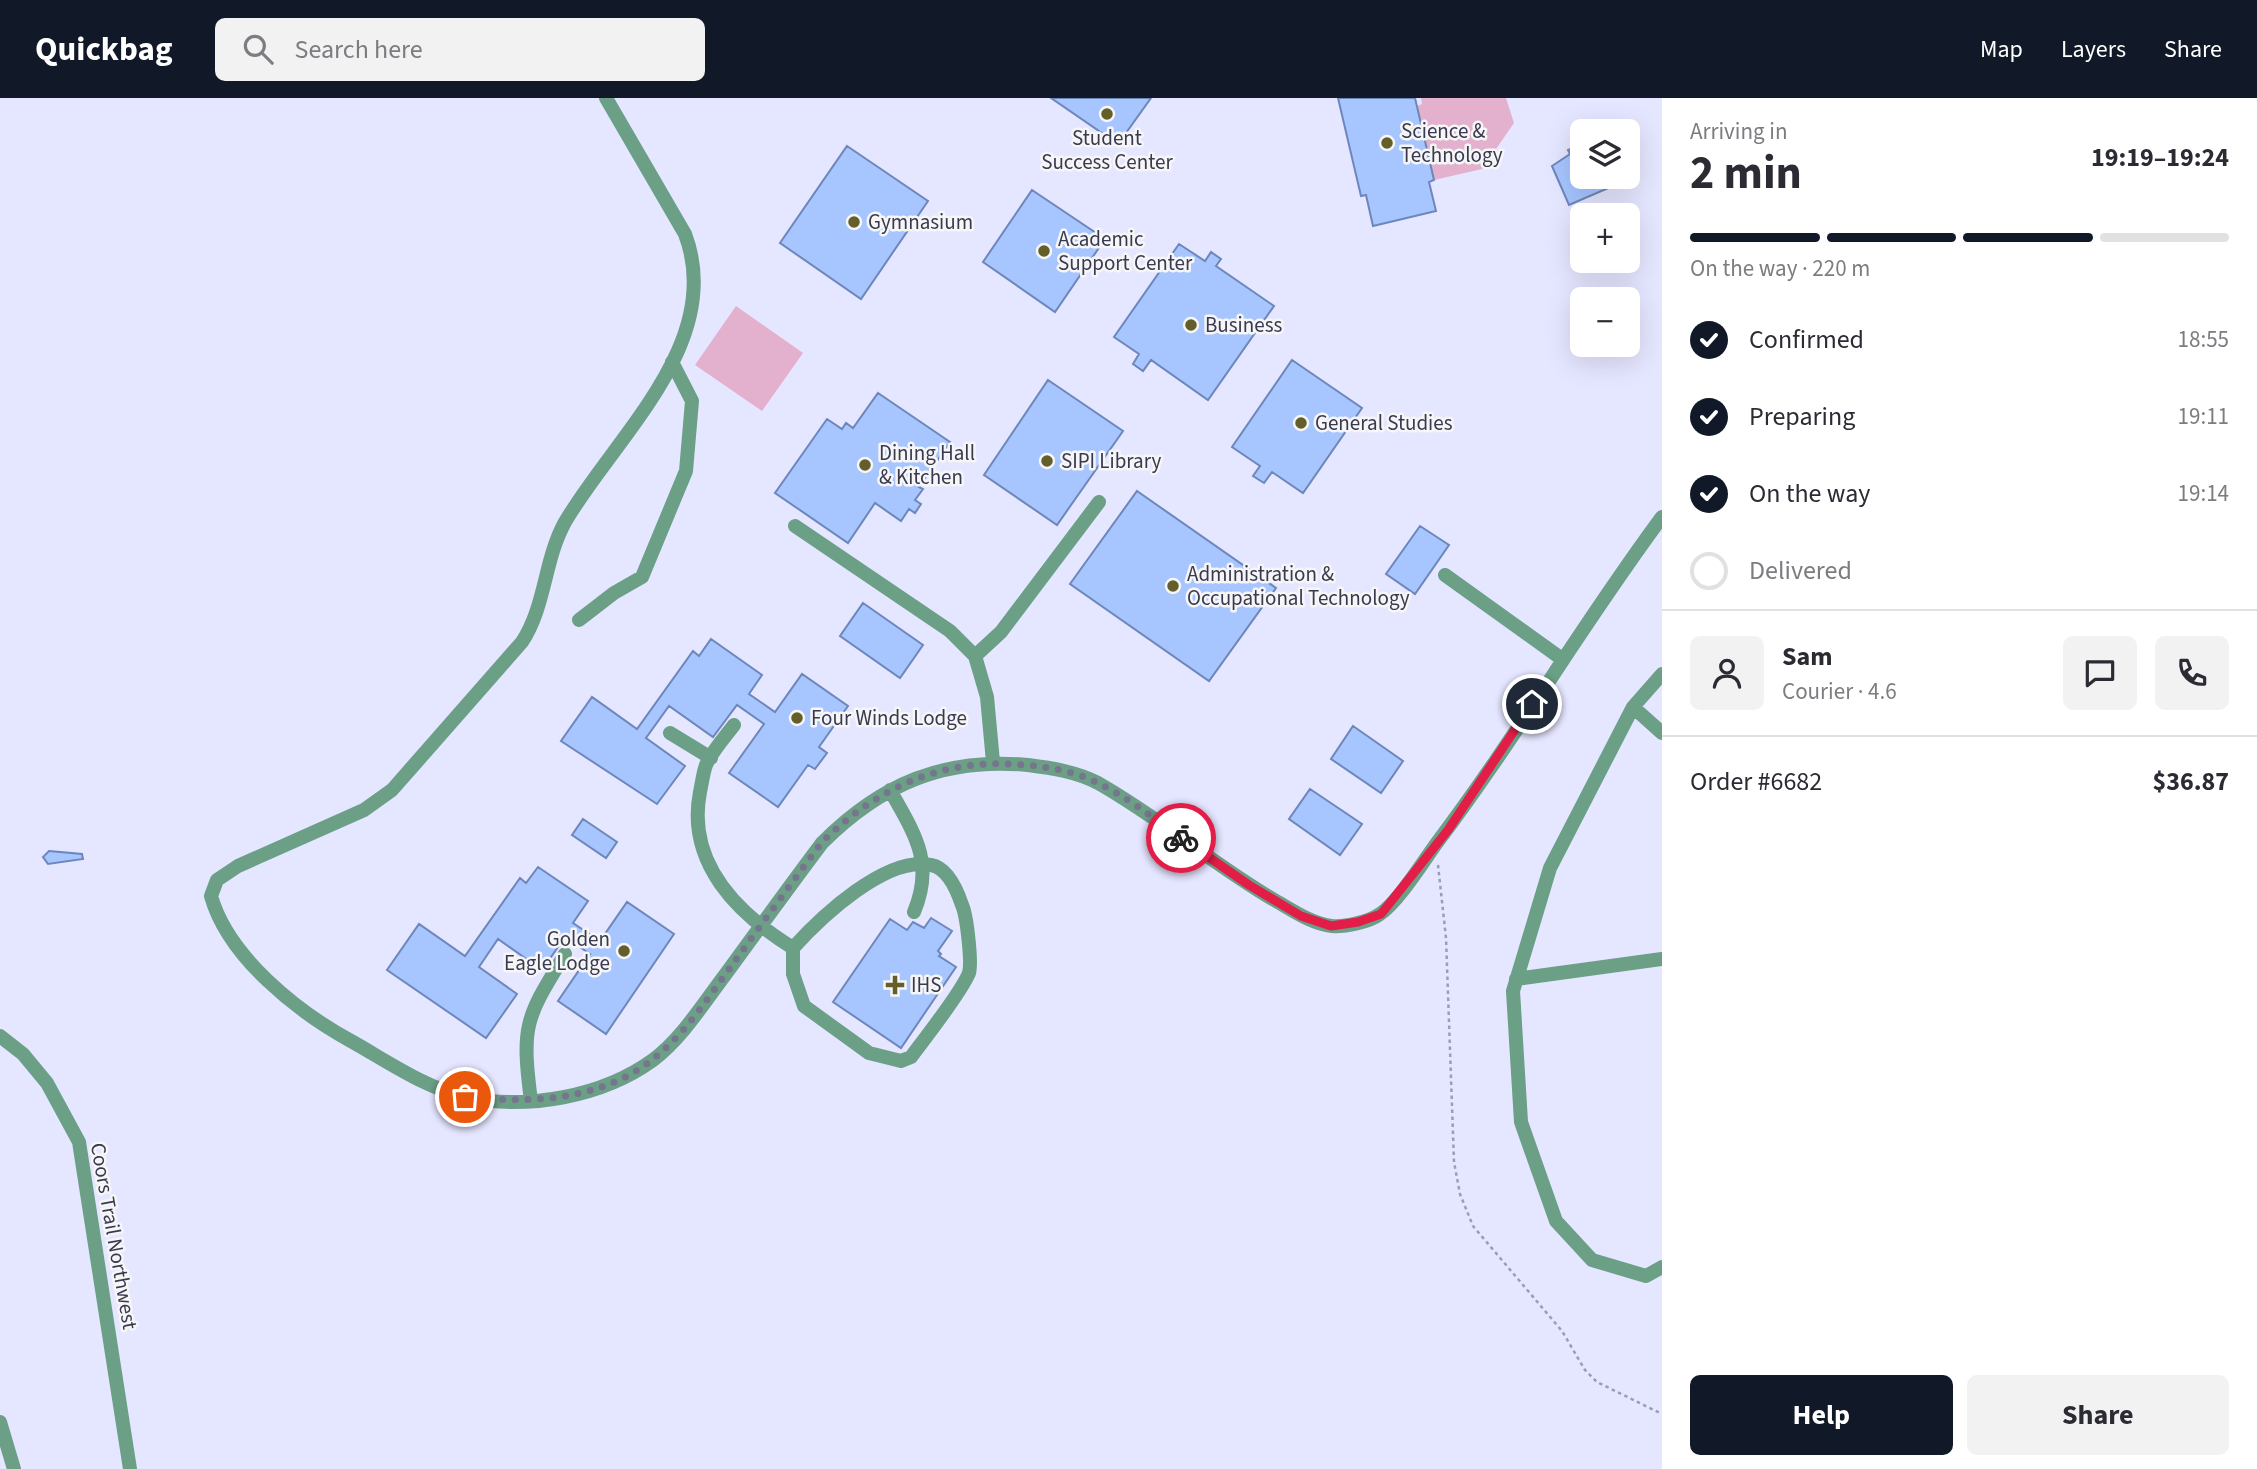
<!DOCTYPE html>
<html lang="en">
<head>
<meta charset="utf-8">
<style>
	:root { --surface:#fff; --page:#f2f2f3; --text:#2b2b33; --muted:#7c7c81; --line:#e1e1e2; --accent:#111827 }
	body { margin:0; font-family:"Source Sans 3",sans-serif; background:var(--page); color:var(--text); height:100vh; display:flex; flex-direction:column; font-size:26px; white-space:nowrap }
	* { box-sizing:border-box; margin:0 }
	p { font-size:23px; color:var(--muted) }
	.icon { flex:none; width:38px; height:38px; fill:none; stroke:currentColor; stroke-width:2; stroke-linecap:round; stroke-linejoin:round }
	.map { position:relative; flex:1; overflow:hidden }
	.side { display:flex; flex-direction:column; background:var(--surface); width:595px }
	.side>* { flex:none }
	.fabs { position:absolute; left:1570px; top:21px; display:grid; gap:14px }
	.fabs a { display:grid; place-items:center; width:70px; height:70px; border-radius:10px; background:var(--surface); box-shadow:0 7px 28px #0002; font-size:35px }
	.pin { position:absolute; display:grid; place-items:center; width:60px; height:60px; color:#fff; margin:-30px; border:4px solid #fff; border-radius:50%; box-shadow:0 2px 7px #0007 }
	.courier { position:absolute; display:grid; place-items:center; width:70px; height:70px; margin:-35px; border:5px solid #e11d48; border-radius:50%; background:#fff; color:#222; box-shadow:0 2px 9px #0007 }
	.overview em { font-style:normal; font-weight:700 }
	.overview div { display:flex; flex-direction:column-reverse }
	.overview { display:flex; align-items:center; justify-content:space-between; height:119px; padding:0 28px }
	h1 { font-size:46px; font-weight:700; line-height:52px }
	.bar { display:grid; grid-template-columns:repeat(4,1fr); gap:10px 7px; align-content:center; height:84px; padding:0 28px }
	.bar i { height:9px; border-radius:5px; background:var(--line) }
	.bar .active { background:var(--accent) }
	.bar p { grid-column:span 4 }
	.line { display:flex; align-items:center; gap:18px; padding:0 28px; border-top:2px solid var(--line) }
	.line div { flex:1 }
	.round { display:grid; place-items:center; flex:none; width:74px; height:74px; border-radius:10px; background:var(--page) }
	ol { padding:0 28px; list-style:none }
	li { display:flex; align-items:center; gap:21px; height:77px }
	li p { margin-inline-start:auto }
	li .icon { padding:7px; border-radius:50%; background:var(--accent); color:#fff; stroke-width:4 }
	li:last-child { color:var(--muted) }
	li i { width:38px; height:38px; border:4px solid var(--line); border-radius:50% }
	.cta { display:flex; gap:14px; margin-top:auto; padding:14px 28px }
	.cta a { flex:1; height:80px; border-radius:10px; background:var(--accent); color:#fff; font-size:28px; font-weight:700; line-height:80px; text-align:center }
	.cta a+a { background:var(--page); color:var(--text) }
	header { display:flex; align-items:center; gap:42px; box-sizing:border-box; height:98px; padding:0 35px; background:var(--accent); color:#fff }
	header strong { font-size:33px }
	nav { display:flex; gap:38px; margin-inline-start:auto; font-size:24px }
	.search { width:490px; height:63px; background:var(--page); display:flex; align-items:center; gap:18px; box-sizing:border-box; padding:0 24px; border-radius:10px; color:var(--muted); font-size:26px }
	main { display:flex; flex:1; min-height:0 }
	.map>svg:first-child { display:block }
	.green { fill:#e3b0cd }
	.building { fill:#a7c5ff; stroke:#6e87ba; stroke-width:2 }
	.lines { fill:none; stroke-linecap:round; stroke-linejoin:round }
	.path { stroke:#9c9cb5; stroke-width:2.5; stroke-dasharray:3.5 3.5; stroke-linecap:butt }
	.minor { stroke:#6b9f86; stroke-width:14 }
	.done { stroke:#75768e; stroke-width:7; stroke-dasharray:0 12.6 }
	.route { stroke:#e11d48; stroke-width:9 }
	.poi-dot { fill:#635e2a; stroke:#f6f6f6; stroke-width:2.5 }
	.labels { text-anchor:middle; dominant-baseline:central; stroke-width:5; stroke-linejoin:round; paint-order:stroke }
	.poi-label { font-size:21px; fill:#393951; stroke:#f6f6f6; text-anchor:start }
	.street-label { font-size:21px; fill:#393951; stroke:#f6f6f6 }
</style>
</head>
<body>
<header>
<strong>Quickbag</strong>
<div class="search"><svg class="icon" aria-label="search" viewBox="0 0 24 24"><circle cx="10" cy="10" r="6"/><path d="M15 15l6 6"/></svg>Search here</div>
<nav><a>Map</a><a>Layers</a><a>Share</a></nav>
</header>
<main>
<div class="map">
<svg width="1662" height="1371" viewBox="0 0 1662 1371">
	<rect width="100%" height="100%" fill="#e5e6ff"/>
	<!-- green -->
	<path class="green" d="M1421 0H1506L1514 25 1482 71 1434 82 1417 8 1422 6Z
		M736 208 803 255 762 313 695 267Z"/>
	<!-- building -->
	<path class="building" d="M1051 0H1151L1118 46Z
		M1338 0H1415L1434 82 1429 84 1436 113 1373 128 1366 97 1361 98Z
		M1582 46V79H1634L1569 107 1552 68 1570 56 1568 52Z
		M847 48 928 103 861 201 780 145Z
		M1032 92 1105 141 1055 214 983 164Z
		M1179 146 1205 163 1211 154 1221 161 1216 168 1274 208 1208 302 1151 262 1143 273 1133 266 1139 256 1114 239Z
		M1292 262 1362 310 1303 395 1272 374 1264 385 1253 378 1260 368 1232 349Z
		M1048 282 1123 333 1057 427 984 377Z
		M878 295 950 344 919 389 923 391 915 402 921 406 915 415 909 411 901 423 875 405 848 445 775 395 827 321 842 331 846 325 853 330Z
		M1137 393 1276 490 1209 583 1070 486Z
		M1420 428 1449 447 1415 496 1386 476Z
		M863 505 923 547 900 580 840 538Z
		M711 541 762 577 749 596 775 614 802 576 848 608 819 649 827 655 815 671 808 667 778 709 729 675 764 626 737 607 713 639 669 608 646 640 685 668 657 706 561 643 592 599 637 631 693 553 699 558Z
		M1353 628 1403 663 1381 695 1331 661Z
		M1310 691 1362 726 1340 757 1289 721Z
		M583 721 617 744 606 760 572 737Z
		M49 753 82 756 83 761 48 766 43 759Z
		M538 769 588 803 573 825 600 843 627 804 674 836 606 936 558 903 590 856 565 839 542 872 498 841 479 869 517 896 486 940 387 872 419 826 465 858 520 780 526 785Z
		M931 820 952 833 938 853 941 856 939 858 956 869 901 950 833 904 890 821 907 832 913 824 924 830Z"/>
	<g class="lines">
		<!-- path -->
		<path class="path" d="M1438 767 1446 840 1454 1064 1460 1096 1473 1128 1562 1233 1585 1272 1597 1284 1662 1316"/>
		<!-- minor -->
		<path class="minor" d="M606 0 685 136C726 244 615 339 565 424 544 462 546 507 522 544L392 692 364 712 238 768 217 782 211 798C228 859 298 914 351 943 387 963 425 990 466 999 527 1012 602 999 653 962 682 940 703 906 725 877 757 833 789 789 822 745 881 686 944 659 1028 667 1052 670 1077 674 1098 685 1160 720 1214 767 1276 803 1292 812 1312 826 1332 828 1345 829 1369 824 1380 816 1398 804 1423 764 1436 746 1516 640 1583 525 1662 419
			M795 428 950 533 975 558 987 599 993 664
			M1445 477 1562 561
			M579 522 614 495 642 479 686 373 692 303 672 264
			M975 558 1001 534 1099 404
			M1662 576 1633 609 1550 770 1513 893 1521 1024 1556 1123 1592 1162 1646 1178 1662 1169
			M1633 609 1662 635
			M734 627C725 639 712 653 706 667 703 675 702 685 700 694 686 765 738 816 793 850V876L804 908 869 955 901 963 911 959C925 940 961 895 969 875 972 865 967 818 962 807 957 792 948 770 931 767 886 757 820 820 793 850
			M670 635 711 660
			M890 692C914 735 935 764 914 814
			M1516 881 1662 861
			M0 938 23 956 47 985 79 1044 130 1371
			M531 1003C521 926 526 920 565 856
			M0 1324 14 1371"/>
	</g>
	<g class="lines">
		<!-- done -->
		<path class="done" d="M465 999C529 1005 601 1004 654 960 685 936 707 901 730 870 760 828 791 786 822 744 878 689 944 659 1024 667 1049 669 1073 673 1096 684 1126 698 1155 721 1181 740"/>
		<!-- route -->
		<path class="route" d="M1181 740 1249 787 1301 818 1331 828 1358 824 1381 816 1448 732 1532 606"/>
	</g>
	<!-- markers -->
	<g class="poi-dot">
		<circle cx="1107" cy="16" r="7"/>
		<circle cx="1387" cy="45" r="7"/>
		<circle cx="854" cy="124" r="7"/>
		<circle cx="1044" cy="153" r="7"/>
		<circle cx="1191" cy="227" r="7"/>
		<circle cx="1301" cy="325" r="7"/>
		<circle cx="1047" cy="363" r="7"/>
		<circle cx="865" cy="367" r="7"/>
		<circle cx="1173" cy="488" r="7"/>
		<circle cx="797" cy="620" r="7"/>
		<circle cx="624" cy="853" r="7"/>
		<path d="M891.5 876.5h7v7h7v7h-7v7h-7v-7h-7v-7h7z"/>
	</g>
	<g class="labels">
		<!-- poi labels -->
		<g class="poi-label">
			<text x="1401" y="33">Science &amp;<tspan x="1401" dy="24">Technology</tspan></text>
			<text x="1107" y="40" text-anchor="middle">Student<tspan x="1107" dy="24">Success Center</tspan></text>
			<text x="868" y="124">Gymnasium</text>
			<text x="1058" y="141">Academic<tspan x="1058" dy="24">Support Center</tspan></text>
			<text x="1205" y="227">Business</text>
			<text x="1315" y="325">General Studies</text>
			<text x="879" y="355">Dining Hall<tspan x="879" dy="24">&amp; Kitchen</tspan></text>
			<text x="1061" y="363">SIPI Library</text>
			<text x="1187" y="476">Administration &amp;<tspan x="1187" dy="24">Occupational Technology</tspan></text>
			<text x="811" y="620">Four Winds Lodge</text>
			<text x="610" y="841" text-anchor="end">Golden<tspan x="610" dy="24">Eagle Lodge</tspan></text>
			<text x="911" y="887">IHS</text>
		</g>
		<!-- street labels -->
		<g class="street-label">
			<text transform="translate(114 1138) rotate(80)">Coors Trail Northwest</text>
		</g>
	</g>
</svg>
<div class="fabs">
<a><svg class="icon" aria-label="layers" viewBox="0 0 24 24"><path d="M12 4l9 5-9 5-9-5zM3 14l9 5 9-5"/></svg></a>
<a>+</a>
<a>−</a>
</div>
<div class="pin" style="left:465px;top:999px;background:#ea580c"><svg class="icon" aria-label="bag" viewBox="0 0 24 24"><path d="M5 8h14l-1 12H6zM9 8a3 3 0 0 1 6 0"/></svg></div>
<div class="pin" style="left:1532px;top:606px;background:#1f2937"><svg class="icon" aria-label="home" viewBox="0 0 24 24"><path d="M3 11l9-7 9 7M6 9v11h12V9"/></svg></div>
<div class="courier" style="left:1181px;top:740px"><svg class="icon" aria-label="bike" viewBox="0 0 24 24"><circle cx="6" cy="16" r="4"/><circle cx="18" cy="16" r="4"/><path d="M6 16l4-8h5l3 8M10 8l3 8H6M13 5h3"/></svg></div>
</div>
<section class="side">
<div class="overview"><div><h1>2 min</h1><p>Arriving in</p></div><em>19:19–19:24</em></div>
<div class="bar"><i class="active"></i><i class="active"></i><i class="active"></i><i></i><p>On the way · 220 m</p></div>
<ol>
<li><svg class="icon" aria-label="check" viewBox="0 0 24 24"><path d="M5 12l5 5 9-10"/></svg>Confirmed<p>18:55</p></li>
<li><svg class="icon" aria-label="check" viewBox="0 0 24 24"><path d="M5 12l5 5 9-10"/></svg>Preparing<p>19:11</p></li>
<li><svg class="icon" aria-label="check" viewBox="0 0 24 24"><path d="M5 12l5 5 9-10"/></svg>On the way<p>19:14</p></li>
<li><i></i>Delivered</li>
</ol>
<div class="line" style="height:126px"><a class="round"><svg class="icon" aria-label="person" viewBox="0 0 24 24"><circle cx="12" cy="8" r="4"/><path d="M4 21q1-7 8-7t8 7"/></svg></a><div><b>Sam</b><p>Courier · 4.6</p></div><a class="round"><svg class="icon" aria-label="chat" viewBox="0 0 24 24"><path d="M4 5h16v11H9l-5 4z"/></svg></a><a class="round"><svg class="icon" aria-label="phone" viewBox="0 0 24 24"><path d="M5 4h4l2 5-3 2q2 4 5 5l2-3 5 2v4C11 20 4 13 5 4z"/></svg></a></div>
<div class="line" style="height:91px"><div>Order #6682</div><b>$36.87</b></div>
<div class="cta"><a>Help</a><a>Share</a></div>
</section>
</main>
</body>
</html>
